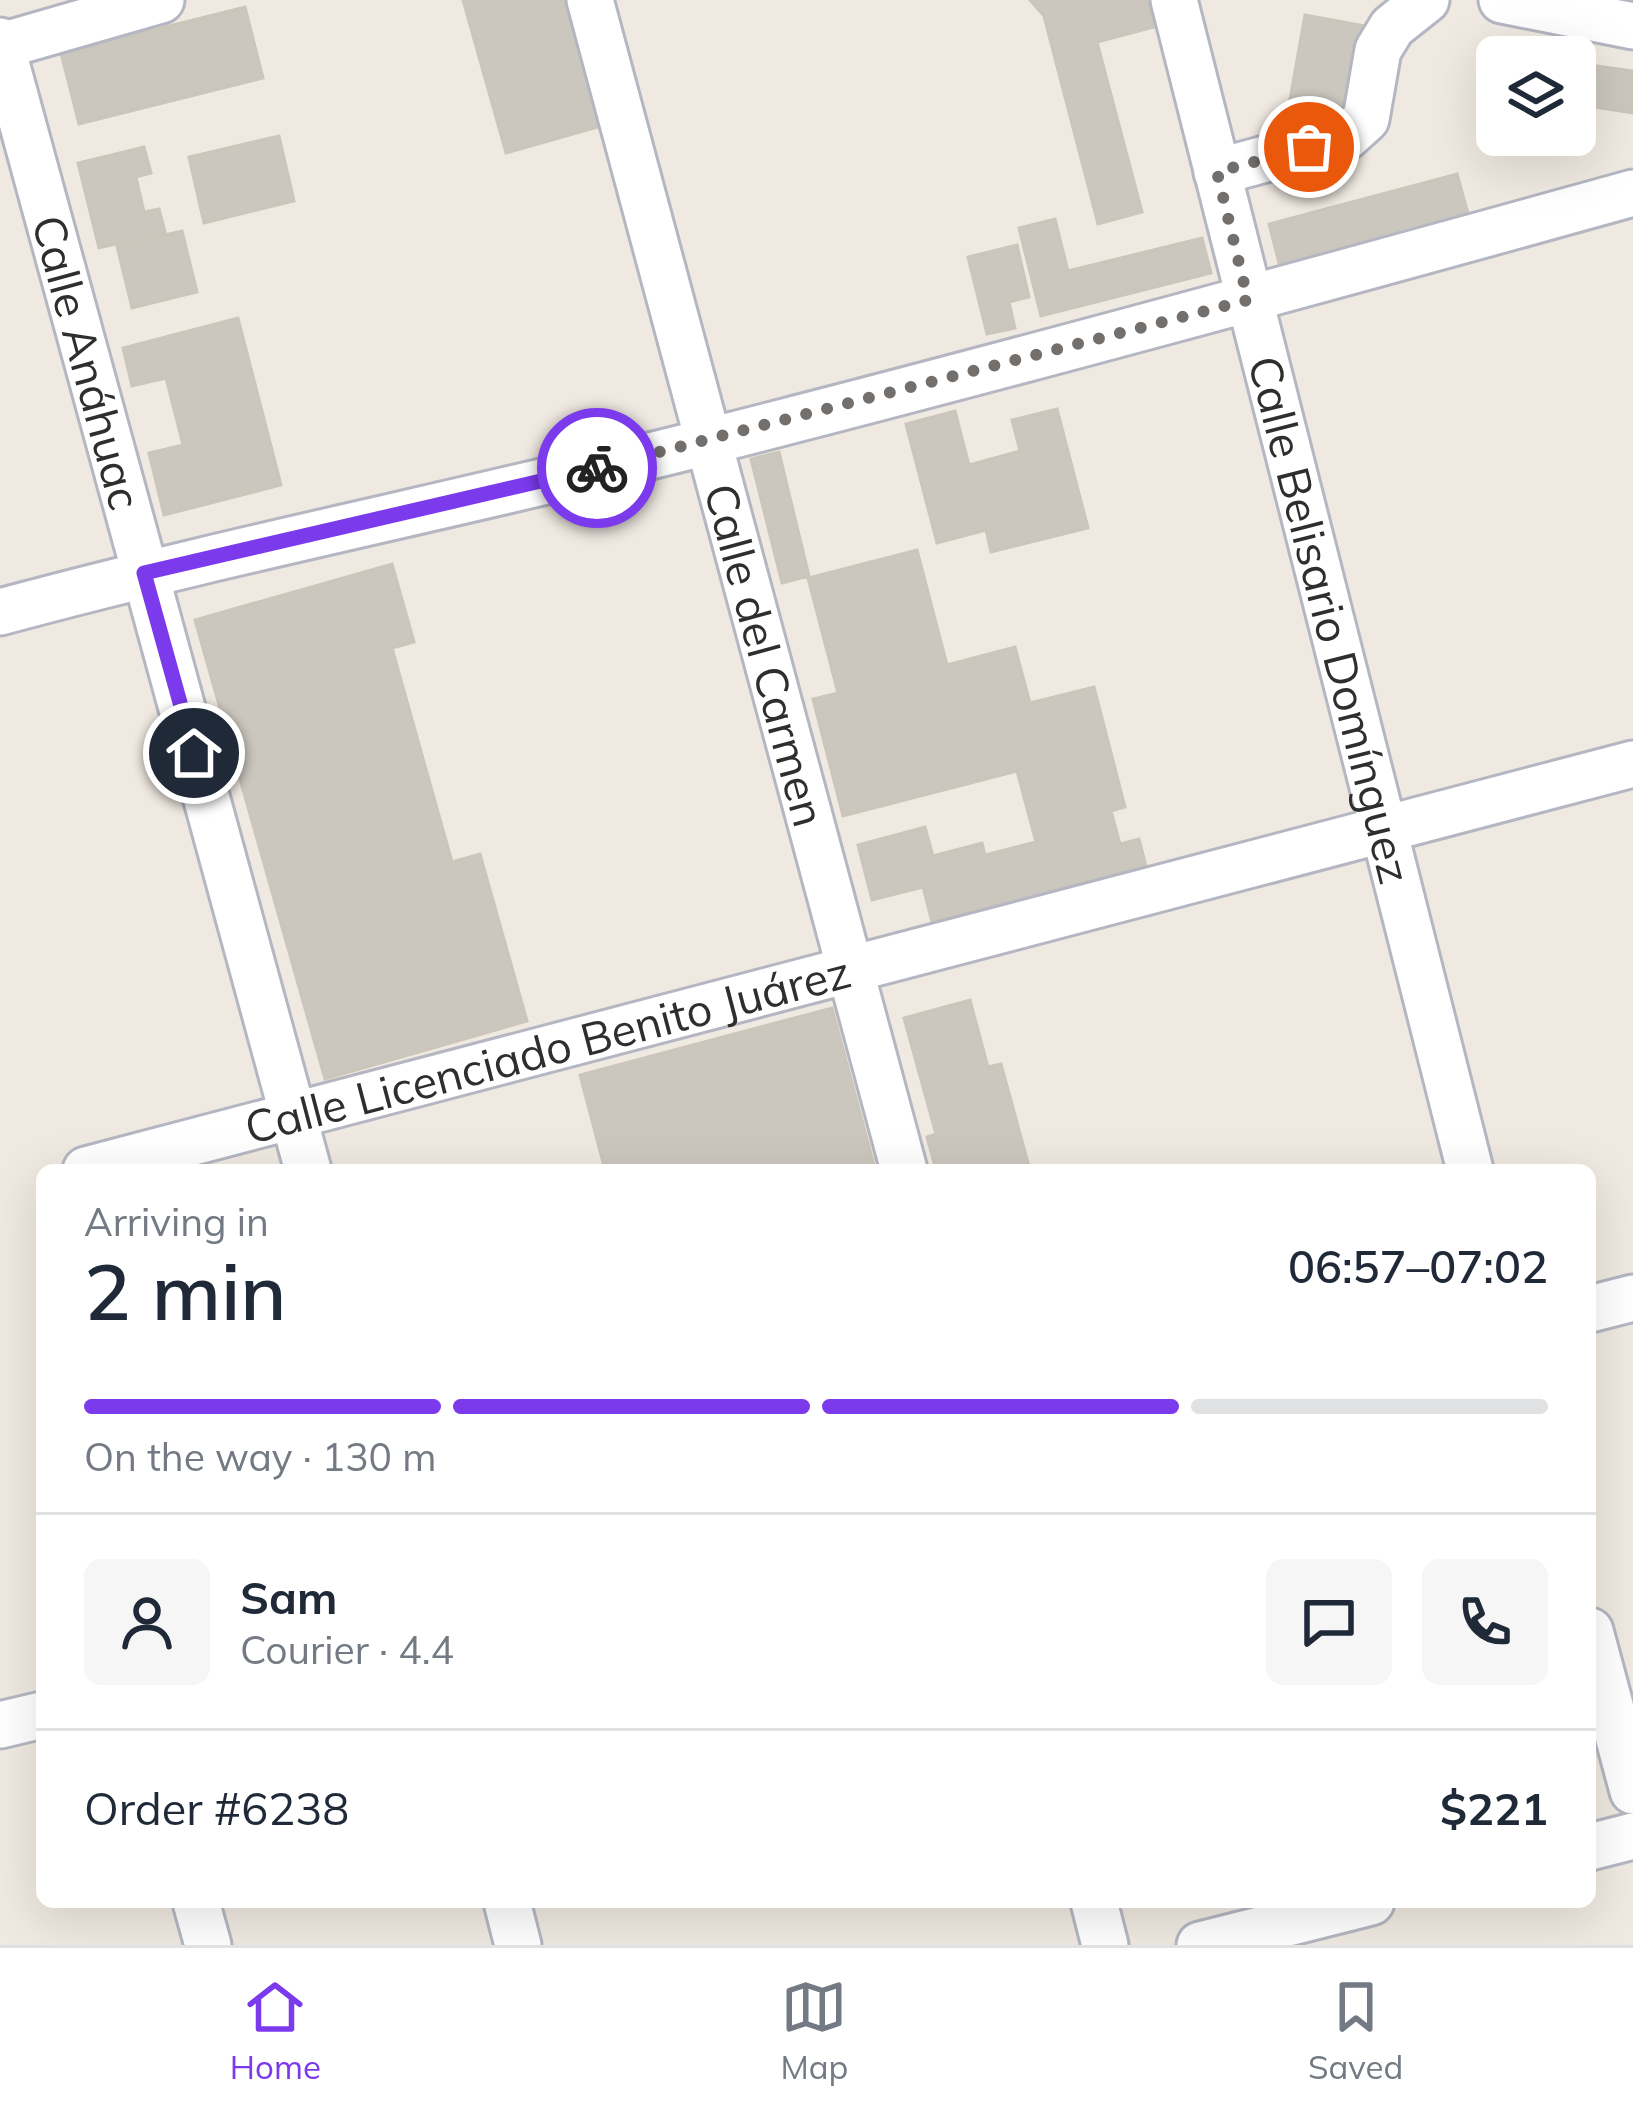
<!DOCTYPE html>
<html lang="en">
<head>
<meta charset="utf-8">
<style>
	:root { --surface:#fff; --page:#f6f6f7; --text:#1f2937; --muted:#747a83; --line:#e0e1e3; --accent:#7c3aed }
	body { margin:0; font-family:Mulish,sans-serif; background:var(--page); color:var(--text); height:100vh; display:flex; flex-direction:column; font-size:45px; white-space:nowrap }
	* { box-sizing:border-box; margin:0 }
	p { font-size:39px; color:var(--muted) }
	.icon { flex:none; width:66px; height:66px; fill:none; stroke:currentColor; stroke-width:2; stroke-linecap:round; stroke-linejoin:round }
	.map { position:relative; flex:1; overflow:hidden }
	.sheet { position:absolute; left:36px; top:1164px; width:1560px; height:744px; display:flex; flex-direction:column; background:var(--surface); border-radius:18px; box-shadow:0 12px 48px #0002 }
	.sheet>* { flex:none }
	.controls { position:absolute; left:1476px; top:36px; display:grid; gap:24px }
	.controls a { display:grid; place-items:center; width:120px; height:120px; border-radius:18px; background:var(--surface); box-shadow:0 12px 48px #0002; font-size:60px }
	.pin { position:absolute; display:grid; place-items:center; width:102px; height:102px; color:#fff; margin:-51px; border:6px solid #fff; border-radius:50%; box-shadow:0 3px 12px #0007 }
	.courier { position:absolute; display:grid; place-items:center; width:120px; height:120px; margin:-60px; border:9px solid #7c3aed; border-radius:50%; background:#fff; color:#222; box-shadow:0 3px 15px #0007 }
	.head em { font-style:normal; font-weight:600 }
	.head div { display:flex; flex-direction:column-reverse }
	.head { display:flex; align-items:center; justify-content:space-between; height:204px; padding:0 48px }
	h1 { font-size:78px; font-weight:600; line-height:90px }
	.bar { display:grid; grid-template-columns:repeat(4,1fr); gap:18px 12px; align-content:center; height:144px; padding:0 48px }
	.bar i { height:15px; border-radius:9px; background:var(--line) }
	.bar .on { background:var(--accent) }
	.bar p { grid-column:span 4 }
	.line { display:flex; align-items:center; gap:30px; padding:0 48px; border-top:3px solid var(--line) }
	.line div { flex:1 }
	.round { display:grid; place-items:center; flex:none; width:126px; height:126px; border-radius:18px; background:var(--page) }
	.menu { display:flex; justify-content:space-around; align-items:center; height:168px; border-top:3px solid var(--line); background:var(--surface); font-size:33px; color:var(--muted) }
	.menu a { display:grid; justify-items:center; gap:6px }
	.menu .on { color:var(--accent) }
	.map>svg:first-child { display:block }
	.building { fill:#cbc7bf; stroke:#cbc5ba; stroke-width:3 }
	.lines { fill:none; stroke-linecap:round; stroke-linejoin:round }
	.minor-casing { stroke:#b4b7c1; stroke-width:51 }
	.minor { stroke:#fff; stroke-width:45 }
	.done { stroke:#726f6d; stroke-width:12; stroke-dasharray:0 21.6 }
	.route { stroke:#7c3aed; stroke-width:15 }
	.labels { text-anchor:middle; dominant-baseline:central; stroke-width:9; stroke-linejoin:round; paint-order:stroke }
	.street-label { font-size:45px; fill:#2e2e2e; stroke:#fff }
</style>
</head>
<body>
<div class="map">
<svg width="1633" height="1945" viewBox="0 0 1633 1945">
	<rect width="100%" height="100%" fill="#efe9e1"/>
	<!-- building -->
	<path class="building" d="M463 0H569L605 125 506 153Z
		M1030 0H1147L1154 27 1097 42 1142 212 1098 224 1044 16Z
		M245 7 263 78 79 124 61 53Z
		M1305 15 1370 27 1351 128 1287 116Z
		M1497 51 1538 57H1497L1494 71Z
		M1575 63 1633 71V113L1575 104Z
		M279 136 294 201 204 223 189 157Z
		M144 147 151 173 136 177 144 212 159 209 165 232 99 248 78 163Z
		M1457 174 1469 217 1280 267 1269 224Z
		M1055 219 1068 271 1202 238 1211 273 1041 316 1019 228Z
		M182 231 197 292 132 308 117 246Z
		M1017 245 1029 297 1009 302 1015 328 987 334 968 257Z
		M238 318 281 485 164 515 149 453 183 445 166 378 132 386 123 348Z
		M1057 409 1088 528 991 552 986 530 937 543 906 424 955 411 969 465 1020 451 1012 420Z
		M779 452 809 576 782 583 751 459Z
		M917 550 947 665 1015 647 1030 703 1094 687 1125 807 1111 811 1120 844 1139 839 1146 866 932 922 923 887 872 900 858 845 925 827 933 856 982 843 985 855 1036 842 1017 771 843 816 813 699 838 693 808 578Z
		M392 564 414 642 392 648 452 862 480 854 527 1021 325 1079 195 620Z
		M970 1000 988 1067 1001 1064 1030 1170H936L927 1137 936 1134 904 1018Z
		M832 1008 875 1169 605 1170 580 1075Z"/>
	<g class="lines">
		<!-- minor casing -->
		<g class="minor-casing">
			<g id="minor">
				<path id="s1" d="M590 0 904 1170"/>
				<path id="s2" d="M1174 0 1470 1170"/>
				<path d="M1502 0 1633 26"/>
				<path id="s3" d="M0 41 308 1170"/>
				<path d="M1 46 161 0"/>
				<path d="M1217 172 1346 137 1366 119 1378 50 1392 27 1426 0"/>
				<path d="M0 612C236 548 477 501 714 440 1021 362 1327 278 1633 193"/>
				<path id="s4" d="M86 1170 1633 764"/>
				<path d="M1590 1309 1633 1298"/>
				<path d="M1590 1631 1633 1791"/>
				<path d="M0 1725 42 1715"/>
				<path d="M1590 1847 1633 1836"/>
				<path d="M196 1902 208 1945"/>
				<path d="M507 1902 518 1945"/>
				<path d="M1094 1902 1105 1945"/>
				<path d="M1200 1945 1371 1902"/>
			</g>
		</g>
		<!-- minor -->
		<use href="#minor" class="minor"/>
	</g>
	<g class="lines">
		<!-- done -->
		<path class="done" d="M597 468 1248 300 1217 172 1309 147"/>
		<!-- route -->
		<path class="route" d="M194 753 144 573 597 468"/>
	</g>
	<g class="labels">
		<!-- street labels -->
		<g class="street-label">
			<text stroke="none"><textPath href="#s3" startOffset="333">Calle Anáhuac</textPath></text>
			<text stroke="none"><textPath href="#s2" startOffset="639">Calle Belisario Domínguez</textPath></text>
			<text stroke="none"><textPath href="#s1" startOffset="678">Calle del Carmen</textPath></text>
			<text stroke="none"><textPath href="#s4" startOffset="477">Calle Licenciado Benito Juárez</textPath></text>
		</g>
	</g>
</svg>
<div class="controls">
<a><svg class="icon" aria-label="layers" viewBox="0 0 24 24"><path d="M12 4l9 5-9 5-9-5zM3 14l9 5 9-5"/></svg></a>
</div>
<div class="pin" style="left:1309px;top:147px;background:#ea580c"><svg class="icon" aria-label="bag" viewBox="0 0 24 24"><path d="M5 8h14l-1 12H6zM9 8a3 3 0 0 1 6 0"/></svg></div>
<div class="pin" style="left:194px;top:753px;background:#1f2937"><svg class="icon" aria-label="home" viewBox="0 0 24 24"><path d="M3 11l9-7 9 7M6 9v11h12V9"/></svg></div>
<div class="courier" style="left:597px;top:468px"><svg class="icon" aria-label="bike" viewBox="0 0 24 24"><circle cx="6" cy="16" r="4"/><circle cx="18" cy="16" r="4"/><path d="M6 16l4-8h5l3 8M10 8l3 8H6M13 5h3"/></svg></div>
<section class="sheet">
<div class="head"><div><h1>2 min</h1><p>Arriving in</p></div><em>06:57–07:02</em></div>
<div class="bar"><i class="on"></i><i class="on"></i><i class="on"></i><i></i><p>On the way · 130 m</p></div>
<div class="line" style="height:216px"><a class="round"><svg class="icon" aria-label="person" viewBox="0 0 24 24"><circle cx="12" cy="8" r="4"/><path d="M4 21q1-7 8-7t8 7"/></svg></a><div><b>Sam</b><p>Courier · 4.4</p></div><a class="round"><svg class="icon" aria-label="chat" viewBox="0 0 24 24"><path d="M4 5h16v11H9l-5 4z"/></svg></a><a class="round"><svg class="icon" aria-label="phone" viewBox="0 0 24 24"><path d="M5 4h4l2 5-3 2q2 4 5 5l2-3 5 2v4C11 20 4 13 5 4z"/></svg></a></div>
<div class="line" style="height:156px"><div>Order #6238</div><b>$221</b></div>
</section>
</div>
<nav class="menu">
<a class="on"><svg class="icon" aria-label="home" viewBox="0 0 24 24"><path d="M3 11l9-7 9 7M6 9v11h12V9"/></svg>Home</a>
<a><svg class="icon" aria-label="map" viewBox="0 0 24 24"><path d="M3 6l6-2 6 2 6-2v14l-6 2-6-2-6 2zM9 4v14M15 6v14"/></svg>Map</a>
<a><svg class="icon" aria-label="saved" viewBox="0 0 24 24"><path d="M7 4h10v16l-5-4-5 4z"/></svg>Saved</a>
</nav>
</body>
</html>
